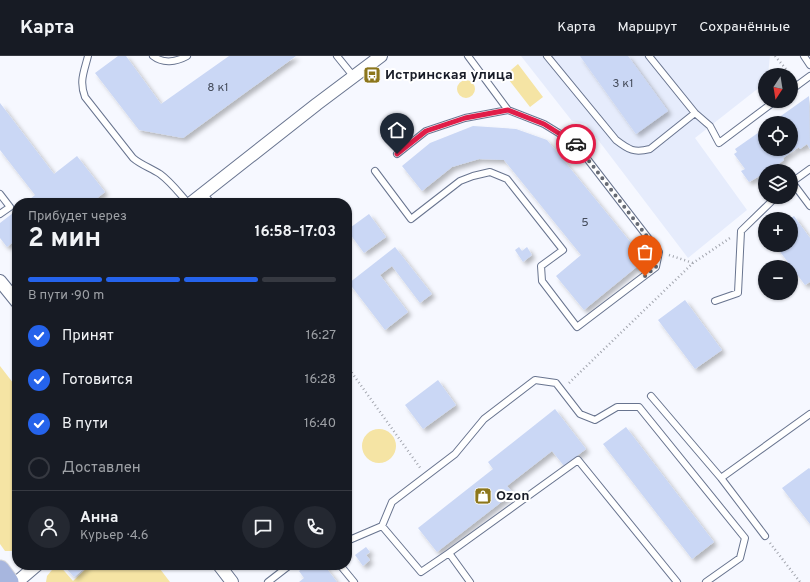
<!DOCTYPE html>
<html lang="ru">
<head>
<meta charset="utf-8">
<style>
	:root { --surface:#171b24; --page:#242831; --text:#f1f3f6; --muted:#9ea1a6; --line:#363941; --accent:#2563eb }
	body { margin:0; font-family:Overpass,sans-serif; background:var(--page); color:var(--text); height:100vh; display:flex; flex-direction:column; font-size:15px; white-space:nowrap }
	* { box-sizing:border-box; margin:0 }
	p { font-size:13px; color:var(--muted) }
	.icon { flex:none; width:22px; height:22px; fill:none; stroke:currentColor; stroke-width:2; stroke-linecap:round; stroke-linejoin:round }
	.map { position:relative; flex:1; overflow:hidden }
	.details { position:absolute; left:12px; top:142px; width:340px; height:372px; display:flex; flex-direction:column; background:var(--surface); border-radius:16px; box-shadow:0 1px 3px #0004 }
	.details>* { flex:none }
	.needle { width:26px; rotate:192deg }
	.buttons { position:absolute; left:758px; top:12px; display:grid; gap:8px }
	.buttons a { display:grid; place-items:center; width:40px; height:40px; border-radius:50%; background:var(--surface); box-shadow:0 1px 3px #0004; font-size:20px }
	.pin { position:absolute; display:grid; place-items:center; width:34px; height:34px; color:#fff; margin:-41px -17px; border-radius:50% 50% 50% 0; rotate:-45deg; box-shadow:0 0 4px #0007 }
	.pin .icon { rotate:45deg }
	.courier { position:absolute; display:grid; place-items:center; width:40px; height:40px; margin:-20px; border:3px solid #e11d48; border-radius:50%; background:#fff; color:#222; box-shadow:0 1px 5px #0007 }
	.summary em { font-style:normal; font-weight:700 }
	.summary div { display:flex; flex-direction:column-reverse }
	.summary { display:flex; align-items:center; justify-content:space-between; height:68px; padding:0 16px }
	h1 { font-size:26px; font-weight:700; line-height:30px }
	.bar { display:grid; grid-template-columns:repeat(4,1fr); gap:6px 4px; align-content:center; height:48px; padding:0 16px }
	.bar i { height:5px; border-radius:3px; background:var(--line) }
	.bar .selected { background:var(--accent) }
	.bar p { grid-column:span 4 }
	.line { display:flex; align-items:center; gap:10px; padding:0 16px; border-top:1px solid var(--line) }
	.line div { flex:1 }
	.round { display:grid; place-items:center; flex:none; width:42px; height:42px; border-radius:21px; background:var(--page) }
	ol { padding:0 16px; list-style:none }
	li { display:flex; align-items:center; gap:12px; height:44px }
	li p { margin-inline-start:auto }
	li .icon { padding:4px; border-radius:50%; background:var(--accent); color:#fff; stroke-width:4 }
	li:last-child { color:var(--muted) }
	li i { width:22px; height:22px; border:2px solid var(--line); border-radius:50% }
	header { display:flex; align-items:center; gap:24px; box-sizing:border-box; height:56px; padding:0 20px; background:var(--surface); border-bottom:1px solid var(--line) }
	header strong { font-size:19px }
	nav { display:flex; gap:22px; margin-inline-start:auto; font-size:14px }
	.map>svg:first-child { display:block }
	.built { fill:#e6ecfc }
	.green { fill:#f5e4a4 }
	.building { fill:#cad7f5; filter:url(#shadow) }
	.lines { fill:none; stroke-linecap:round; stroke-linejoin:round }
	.lane-casing { stroke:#68748f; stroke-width:8 }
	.street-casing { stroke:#68748f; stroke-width:14 }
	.primary-casing { stroke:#d6d6d8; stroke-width:21 }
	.path { stroke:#a1a4ad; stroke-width:2.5; stroke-dasharray:1 3; stroke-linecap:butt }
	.lane { stroke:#fff; stroke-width:6 }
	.street { stroke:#fff; stroke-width:12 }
	.primary { stroke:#a7b6de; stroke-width:19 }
	.done { stroke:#666a73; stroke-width:4; stroke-dasharray:0 7.2 }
	.route { stroke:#e11d48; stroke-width:5 }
	.labels { text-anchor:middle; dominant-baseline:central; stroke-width:4; stroke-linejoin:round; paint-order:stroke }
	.number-label { font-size:12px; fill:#454c5b }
	.poi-label { font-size:14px; font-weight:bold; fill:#191d28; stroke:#fff; text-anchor:start }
</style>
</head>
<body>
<header>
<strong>Карта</strong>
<nav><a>Карта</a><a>Маршрут</a><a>Сохранённые</a></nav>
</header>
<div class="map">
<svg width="810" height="526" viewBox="0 0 810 526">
	<defs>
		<filter id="shadow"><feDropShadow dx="3.5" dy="3.5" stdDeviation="2" flood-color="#0004"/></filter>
	</defs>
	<rect width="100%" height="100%" fill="#f6f8ff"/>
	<!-- built -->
	<path class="built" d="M521 0H770L768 19H765V27L695 82 747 154 688 202 586 68 572 65Z"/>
	<!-- green -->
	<path class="green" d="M518 8 543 41 530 51 505 19Z
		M457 33a9 9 0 1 1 18 0a9 9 0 1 1-18 0Z
		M0 310 17 332V495H5L0 488Z
		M362 390a17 17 0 1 1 34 0a17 17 0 1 1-34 0Z
		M56 509H59L73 525 90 509H157L170 526H46L47 520Z"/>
	<!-- building -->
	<path class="building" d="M118 0H126L161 48 229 0H296L183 82 139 74 95 17Z
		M580 0H628L668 55 636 78Z
		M809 40 810 93 807 88 800 93 799 91 783 102 784 104 777 109 779 115H776L774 113 771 115H765V117L749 126 741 115 745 113 734 98 737 96 735 93 765 72V93H791V67H771Z
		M0 47 54 118 77 100 105 136 91 147H25L35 139 0 94Z
		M473 70 516 73 547 84 645 204 584 254 556 220 581 199 504 104 479 103 452 111 422 135 402 110 430 87Z
		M17 154V183L7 191 0 182V167Z
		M369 158 386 181 364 197 347 174Z
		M794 160 810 182V226L805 229 775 189H791V162Z
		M395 191 432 238 420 247 392 210 380 219 408 256 385 274 349 227Z
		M519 191 522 195 527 191 532 199 523 206 515 194Z
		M685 244 722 294 695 313 658 264Z
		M438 324 456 349 423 373 405 349Z
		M555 353 586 393 564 410 552 395 507 430 513 437 437 496 418 472 493 413 488 406Z
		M626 371 714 486 692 503 603 388Z
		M809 412 810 413V468L782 432Z
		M366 491 370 496 366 499 370 504 363 510 355 499Z
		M68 509H88L74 521 65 511Z
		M307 509H324L337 526H299L304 522 299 515Z"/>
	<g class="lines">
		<!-- lane casing -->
		<g class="lane-casing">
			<path id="lane" d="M88 0C84 16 79 25 85 41L133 102C141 109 151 112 160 118 171 126 179 137 188 147
				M153 0C163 8 176 6 187 0
				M337 0 354 21
				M547 0 616 84C629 94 634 97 650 93L695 57
				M649 0 695 57 710 70 719 87 775 45
				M804 0 810 9
				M791 34 810 20
				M397 98 426 75 465 62 508 54 468 0
				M375 115 411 163 460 125 473 120 490 116 507 123 563 194 541 210 542 225 577 271 656 211 659 196 575 87 544 68 508 54
				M792 126 810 113
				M791 127 792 126 810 150
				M203 137 211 147
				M0 138 10 151 0 158
				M715 245 738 237 741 175 776 141
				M651 340 721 422 765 480
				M721 422 810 358
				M382 470 421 516 449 497 578 404 677 526
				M347 485 382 470 392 446 455 398 484 363 535 324 556 327 580 358 595 364 617 351H639L745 482 740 502 706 526
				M449 497 470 526
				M340 509 354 526
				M268 526 290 509"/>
		</g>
		<!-- street casing -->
		<g class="street-casing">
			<path id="street" d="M191 147 317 48 381 0
				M0 225 17 246
				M219 509 232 526
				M17 526 37 509"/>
		</g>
		<!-- primary casing -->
		<g class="primary-casing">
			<path id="primary" d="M0 514 9 526"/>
		</g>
		<!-- path -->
		<path class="path" d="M775 0 791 19
			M669 199 693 207
			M347 310 421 413
			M569 327 693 207 730 182
			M770 487 800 526"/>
		<!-- lane -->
		<use href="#lane" class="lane"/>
		<!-- street -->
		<use href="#street" class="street"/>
		<!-- primary -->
		<use href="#primary" class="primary"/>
	</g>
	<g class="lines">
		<!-- done -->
		<path class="done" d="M576 88 659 196 656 211 645 220"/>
		<!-- route -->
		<path class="route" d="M397 98 426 75 465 62 508 54 544 68 576 88"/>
	</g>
	<!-- icons -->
	<defs>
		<g id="bus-square" transform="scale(0.9)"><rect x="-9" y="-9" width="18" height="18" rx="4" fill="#8c761b" stroke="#fff"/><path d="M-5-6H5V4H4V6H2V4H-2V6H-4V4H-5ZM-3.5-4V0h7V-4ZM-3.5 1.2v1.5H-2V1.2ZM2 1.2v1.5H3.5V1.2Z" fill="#fff"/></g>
		<g id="shop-square" transform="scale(0.9)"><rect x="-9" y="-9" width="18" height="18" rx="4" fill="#8c761b" stroke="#fff"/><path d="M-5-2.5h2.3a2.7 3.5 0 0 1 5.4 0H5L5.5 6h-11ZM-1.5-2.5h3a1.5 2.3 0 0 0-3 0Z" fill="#fff"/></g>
	</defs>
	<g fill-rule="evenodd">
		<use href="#bus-square" x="372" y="19"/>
		<use href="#shop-square" x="483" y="440"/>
	</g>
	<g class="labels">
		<!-- number labels -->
		<g class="number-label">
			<text x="623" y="28">3 к1</text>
			<text x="218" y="32">8 к1</text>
			<text x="585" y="167">5</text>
		</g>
		<!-- poi labels -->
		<g class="poi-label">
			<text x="385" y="19">Истринская улица</text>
			<text x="496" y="440">Ozon</text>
		</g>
	</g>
</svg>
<div class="buttons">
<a><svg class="needle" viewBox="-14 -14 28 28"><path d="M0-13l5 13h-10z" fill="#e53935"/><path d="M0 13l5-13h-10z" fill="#9ea1a6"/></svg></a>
<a><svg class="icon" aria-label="locate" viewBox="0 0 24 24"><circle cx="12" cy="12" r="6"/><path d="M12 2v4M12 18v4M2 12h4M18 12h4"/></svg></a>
<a><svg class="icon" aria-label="layers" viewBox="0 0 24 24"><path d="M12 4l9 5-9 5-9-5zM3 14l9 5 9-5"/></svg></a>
<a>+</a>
<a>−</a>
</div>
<div class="pin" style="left:645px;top:220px;background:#ea580c"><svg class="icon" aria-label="bag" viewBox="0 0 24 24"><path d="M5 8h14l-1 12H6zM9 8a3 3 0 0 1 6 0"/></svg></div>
<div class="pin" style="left:397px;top:98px;background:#1f2937"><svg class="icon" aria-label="home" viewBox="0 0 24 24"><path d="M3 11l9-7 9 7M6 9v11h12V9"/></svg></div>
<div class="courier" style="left:576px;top:88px"><svg class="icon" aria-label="car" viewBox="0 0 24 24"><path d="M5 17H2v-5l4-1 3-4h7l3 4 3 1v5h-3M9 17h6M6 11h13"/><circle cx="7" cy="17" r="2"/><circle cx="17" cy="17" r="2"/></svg></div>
<section class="details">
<div class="summary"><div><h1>2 мин</h1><p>Прибудет через</p></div><em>16:58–17:03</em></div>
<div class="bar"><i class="selected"></i><i class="selected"></i><i class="selected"></i><i></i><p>В пути · 90 m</p></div>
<ol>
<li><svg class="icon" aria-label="check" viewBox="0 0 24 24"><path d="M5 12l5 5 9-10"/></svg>Принят<p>16:27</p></li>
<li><svg class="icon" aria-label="check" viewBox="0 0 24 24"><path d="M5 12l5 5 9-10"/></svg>Готовится<p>16:28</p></li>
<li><svg class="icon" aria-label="check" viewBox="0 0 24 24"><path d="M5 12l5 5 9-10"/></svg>В пути<p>16:40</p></li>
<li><i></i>Доставлен</li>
</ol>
<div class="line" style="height:72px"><a class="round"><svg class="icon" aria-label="person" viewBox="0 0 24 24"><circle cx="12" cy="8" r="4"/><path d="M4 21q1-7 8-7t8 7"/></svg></a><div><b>Анна</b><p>Курьер · 4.6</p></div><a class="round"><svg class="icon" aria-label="chat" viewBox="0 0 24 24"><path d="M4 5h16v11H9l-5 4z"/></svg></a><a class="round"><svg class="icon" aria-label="phone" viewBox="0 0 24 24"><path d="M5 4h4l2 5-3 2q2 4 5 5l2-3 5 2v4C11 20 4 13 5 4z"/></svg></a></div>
</section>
</div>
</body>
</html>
